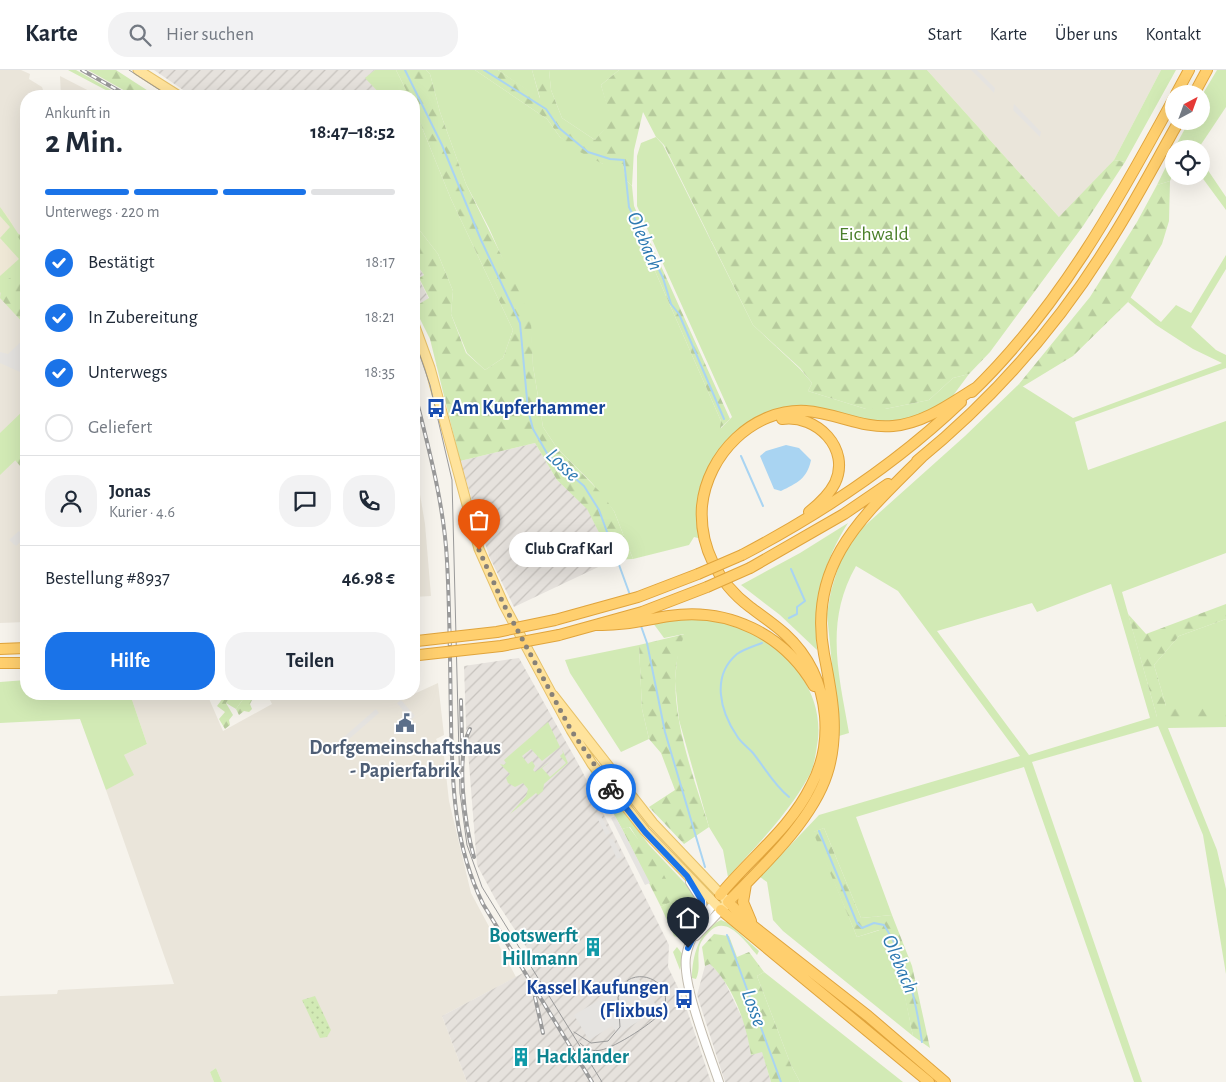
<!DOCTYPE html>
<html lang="de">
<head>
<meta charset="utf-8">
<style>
	:root { --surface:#fff; --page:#f2f2f3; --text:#1f2937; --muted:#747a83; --line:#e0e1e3; --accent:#1a73e8 }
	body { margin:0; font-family:"Alegreya Sans",sans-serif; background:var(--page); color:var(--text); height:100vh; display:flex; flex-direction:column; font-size:19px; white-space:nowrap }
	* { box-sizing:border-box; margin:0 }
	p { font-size:16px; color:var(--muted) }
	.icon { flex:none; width:28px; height:28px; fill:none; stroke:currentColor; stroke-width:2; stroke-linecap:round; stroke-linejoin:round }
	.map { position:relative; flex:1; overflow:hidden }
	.panel { position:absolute; left:20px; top:20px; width:400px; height:610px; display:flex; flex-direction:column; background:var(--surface); border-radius:20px; box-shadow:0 5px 20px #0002 }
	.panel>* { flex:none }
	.needle { width:32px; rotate:41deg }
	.controls { position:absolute; left:1165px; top:15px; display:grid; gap:10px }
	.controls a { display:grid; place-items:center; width:45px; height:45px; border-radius:50%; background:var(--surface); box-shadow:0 5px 20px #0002; font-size:25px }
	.pin { position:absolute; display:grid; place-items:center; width:42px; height:42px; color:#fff; margin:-51px -21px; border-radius:50% 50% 50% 0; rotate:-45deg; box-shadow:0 0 5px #0007 }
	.pin .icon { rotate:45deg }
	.courier { position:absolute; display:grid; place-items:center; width:50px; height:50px; margin:-25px; border:4px solid #1a73e8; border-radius:50%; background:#fff; color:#222; box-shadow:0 1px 6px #0007 }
	.bubble { position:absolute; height:35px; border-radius:18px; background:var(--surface); box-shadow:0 5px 20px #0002; font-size:16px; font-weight:700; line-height:35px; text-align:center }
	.overview em { font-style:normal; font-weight:700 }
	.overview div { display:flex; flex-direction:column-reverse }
	.overview { display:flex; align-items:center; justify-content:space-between; height:85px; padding:0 25px }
	h1 { font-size:32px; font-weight:700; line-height:38px }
	.bar { display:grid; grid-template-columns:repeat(4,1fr); gap:8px 5px; align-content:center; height:60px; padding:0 25px }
	.bar i { height:6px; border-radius:4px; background:var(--line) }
	.bar .selected { background:var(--accent) }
	.bar p { grid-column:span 4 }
	.line { display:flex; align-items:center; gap:12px; padding:0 25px; border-top:1px solid var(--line) }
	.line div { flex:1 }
	.round { display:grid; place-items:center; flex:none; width:52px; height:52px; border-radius:20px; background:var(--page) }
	ol { padding:0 25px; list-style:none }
	li { display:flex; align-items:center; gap:15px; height:55px }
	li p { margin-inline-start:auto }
	li .icon { padding:5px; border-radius:50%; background:var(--accent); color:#fff; stroke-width:4 }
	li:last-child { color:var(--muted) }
	li i { width:28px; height:28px; border:2px solid var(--line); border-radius:50% }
	.cta { display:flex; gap:10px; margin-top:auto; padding:10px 25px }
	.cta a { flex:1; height:58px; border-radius:20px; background:var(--accent); color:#fff; font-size:20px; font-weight:700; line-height:58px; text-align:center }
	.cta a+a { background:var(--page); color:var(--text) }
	header { display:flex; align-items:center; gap:30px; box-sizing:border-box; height:70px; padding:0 25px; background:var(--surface); border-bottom:1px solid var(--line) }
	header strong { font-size:24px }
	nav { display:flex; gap:28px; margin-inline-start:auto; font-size:18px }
	.search { width:350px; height:45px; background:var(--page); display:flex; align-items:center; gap:12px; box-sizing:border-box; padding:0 18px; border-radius:20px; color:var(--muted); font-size:19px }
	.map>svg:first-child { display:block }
	.residential { fill:#eae5da }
	.industrial { fill:url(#industrial-furrows) }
	.education { fill:#efe8d6 }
	.green { fill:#d2eab5; fill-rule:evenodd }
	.forest { fill:url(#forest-firs) }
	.park { fill:url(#park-dots) }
	.parking { fill:#e5e3e0 }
	.water { fill:#a9d4f2 }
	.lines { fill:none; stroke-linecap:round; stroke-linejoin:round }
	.stream { stroke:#a9d4f2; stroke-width:2 }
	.minor-casing { stroke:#c2bbae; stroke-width:10 }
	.major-casing { stroke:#e6c16a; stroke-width:11 }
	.highway-casing { stroke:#e0a43c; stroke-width:12 }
	.minor { stroke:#fff; stroke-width:8 }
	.major { stroke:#ffe39c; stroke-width:9 }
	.highway { stroke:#ffcf6e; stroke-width:10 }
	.tram { stroke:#9a9a9a; stroke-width:1 }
	.rail-casing { stroke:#9a9a9a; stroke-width:4 }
	.rail { stroke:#fff; stroke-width:2; stroke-dasharray:5.5; stroke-linecap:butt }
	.highway-bridge-casing { stroke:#e0a43c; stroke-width:12; stroke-linecap:butt }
	.highway-bridge { stroke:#ffcf6e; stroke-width:10 }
	.done { stroke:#878178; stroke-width:5; stroke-dasharray:0 9 }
	.route { stroke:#1a73e8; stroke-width:6 }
	.labels { text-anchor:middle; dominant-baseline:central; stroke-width:4; stroke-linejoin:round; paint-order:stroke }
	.park-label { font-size:20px; fill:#4a7f2a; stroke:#fff }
	.transit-label { font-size:20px; font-weight:bold; fill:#164399; stroke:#fff; text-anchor:start }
	.service-label { font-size:20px; font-weight:bold; fill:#4e5e75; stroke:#fff }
	.culture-label { font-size:20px; font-weight:bold; fill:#0d838f; stroke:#fff; text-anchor:end }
	.water-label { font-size:21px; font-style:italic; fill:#2e7ab2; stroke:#fff }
</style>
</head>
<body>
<header>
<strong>Karte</strong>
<div class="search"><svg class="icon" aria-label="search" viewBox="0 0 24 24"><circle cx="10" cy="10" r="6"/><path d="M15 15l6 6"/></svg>Hier suchen</div>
<nav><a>Start</a><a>Karte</a><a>Über uns</a><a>Kontakt</a></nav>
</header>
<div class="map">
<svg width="1226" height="1012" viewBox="0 0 1226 1012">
	<defs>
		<pattern id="industrial-furrows" width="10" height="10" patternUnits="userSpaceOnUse" patternTransform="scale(1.25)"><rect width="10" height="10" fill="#e6e2dd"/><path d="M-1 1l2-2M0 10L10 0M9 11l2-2" fill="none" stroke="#c7c3be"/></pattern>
		<pattern id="forest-firs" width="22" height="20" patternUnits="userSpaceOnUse" patternTransform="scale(1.25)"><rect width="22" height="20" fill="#d2eab5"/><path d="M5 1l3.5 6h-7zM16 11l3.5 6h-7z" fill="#b6ca9c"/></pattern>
		<pattern id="park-dots" width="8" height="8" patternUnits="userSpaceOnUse" patternTransform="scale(1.25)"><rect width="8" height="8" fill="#d2eab5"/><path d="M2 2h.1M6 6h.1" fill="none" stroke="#b6ca9c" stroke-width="1.8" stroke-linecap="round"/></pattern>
	</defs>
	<rect width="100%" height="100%" fill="#f6f3ec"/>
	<!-- residential -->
	<path class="residential" d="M0 0H21L30 4 29 9 42 17 45 26H26V552L0 553Z
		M927 0H1161L1114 90 1060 148Z
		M60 6 99 26H61Z
		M414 389 425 454 431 526 414 527Z
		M438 613 444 665 436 669 444 686 449 731 471 823 516 907 442 946 467 1012H222L216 998 210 1002 214 1012H0V926L57 924 58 920 174 914 106 720 112 716 124 685 147 674 130 624H207L223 661 272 634 267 624H414Z"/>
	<!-- industrial -->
	<path class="industrial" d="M154 0H375L366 8 382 26H192Z
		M414 191 424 205 419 209 429 229 414 236Z
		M535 373 557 410 587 438 613 490 514 537 489 486 460 391Z
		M519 588 580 697 669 875 668 897 683 928 711 1012H467L442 946 538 895 498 834 477 795 466 656 464 596Z
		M710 894 722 906 747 958 751 985 762 981 771 1012H725L697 925 705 896Z"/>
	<!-- education -->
	<path class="education" d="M0 137 10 148 15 162 26 176 0 223Z"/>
	<!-- green -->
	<path class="green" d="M68 0H76L122 26H117Z
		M375 0H396L409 26H382L365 8Z
		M426 0H475L547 49 560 67 603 94H623L626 110 632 116 634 136 638 145 633 151 721 351V358L732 347 637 136V86L641 73 656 67 663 75 753 255 800 299 812 313 808 321 866 339H885L929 330 953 308 969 304 952 327 941 335 909 350 882 353 840 345 760 348 708 407 702 469 694 467 689 475 633 489 614 441 592 413 557 378 543 357 533 296 530 251 489 158 466 114 440 42 430 4Z
		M498 0H532L540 29Z
		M549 0H619L601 15 612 51 595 70 562 48 551 20Z
		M1161 0H1176L1125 92 1114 90Z
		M1217 0H1226V37L1198 79H1174L1189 51H1201V27Z
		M414 38 451 129 513 260 503 288 485 300 467 283 451 244 453 221 438 184 414 153Z
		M1174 80V102L1170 111 1157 115Z
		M1201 90 1226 127V140L1201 106Z
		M0 137C4 142 25 173 26 177 28 183 26 191 26 198L0 223V206L19 189 0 168 10 157 0 146Z
		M1226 185V199L1191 257 1216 280 1226 285V298L1075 352 1088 400 1226 351V483L1122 522 1157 647H1226V657L1168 658 1217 780 1226 819V904L1203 765 1158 656 1032 692 1142 1012H1134L1024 697 856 747 892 845 861 848 824 758 814 762 857 867 880 860C899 880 907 938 913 966L783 861 773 850 767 812 760 807 819 745 1020 686 898 521 856 496C824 552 839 605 849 663L839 666 827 544 831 521 840 491 860 460 965 366 1019 314 1073 348 1222 293 1193 279 1156 255 1128 232 1130 227 1161 252 1176 235 1191 243ZM1111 514 1150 648 1029 685 937 561 1032 533 1037 542Z
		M26 338V380L0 405V363Z
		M848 453C821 496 815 530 817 580L780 545 741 515 800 483Z
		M708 548C720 552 733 555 745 559 788 577 823 622 818 669 816 681 815 695 809 706 788 744 757 775 728 807L723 780 709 757 679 650 675 611 678 579 684 564 664 568 653 553 678 549Z
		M1226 549V636H1166L1154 595 1179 566Z
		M639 575 642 639 649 669 621 682 570 603 565 590Z
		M26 610V624H130L147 674 124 685 134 705 106 720 80 649 0 653V612Z
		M232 624 246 625 236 639 226 633Z
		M548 652 560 677 542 691 531 679 522 686 528 694 532 691 535 696 533 700 535 702 551 691 542 698 550 707 566 693 560 686 563 683 562 679 568 693 544 714 543 721 538 725 536 723 510 744 526 726 528 719 523 713 515 717 508 713 506 708 510 704 500 694 504 695 506 693 504 690Z
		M583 688 649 775 696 825 699 831 695 832 691 849 679 868 674 866 661 837 675 829 630 757 622 759Z
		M699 834C700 845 694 866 681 869L695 846Z
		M721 850 728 853 759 881 757 885C746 872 726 843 709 862 705 866 699 873 699 879 697 890 701 898 696 909L692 908C692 887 699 859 721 850Z
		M677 877 683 885 680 900 673 882Z
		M764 902 903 1012H800L791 995 757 906Z
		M216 998 222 1012H214L210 1002Z"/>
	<!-- forest -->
	<path class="forest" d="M88 0H116L156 26H134Z
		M396 0H426L430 4 440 42 466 114 520 223 531 251 533 296 543 357 557 378 603 425 614 441 633 489 613 490 587 439 557 410 535 373 460 391 430 269 414 237 429 228 419 208 424 205 414 191V153L438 184 453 221 451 244 466 283 485 300 503 288 513 260 451 129 414 38V26H409Z
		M475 0H498L540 28 532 0H549L551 20 562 48 595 70 611 51 601 15 619 0H927L1059 147 1114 90 1125 92 1083 156 990 282 969 304 953 308 929 330 885 339H866L808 321 812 313 800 298 753 255 664 75 656 67 643 42 634 80 632 116 626 110 623 94H603L578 81 560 67 547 49Z
		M1170 111 1169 151 1162 174 1128 232 1073 286 1022 317 1019 314 1090 227 1137 152 1157 115Z
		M638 145 730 349 720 358 721 351 633 151Z
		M15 162 26 168V256L0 228 2 212 12 207 25 194 24 185 26 180Z
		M26 380V403L15 390Z
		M1226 534V549L1179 566 1154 595 1166 636H1226V647H1157L1128 544 1146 564Z
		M685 564C659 621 692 700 709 757L684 774 649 737 675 720 661 683 649 669 642 639 639 575Z
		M226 624H232L226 633 233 645 229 650 230 655 225 659 219 649 225 642 217 636Z
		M244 624H253L254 626 250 634 252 639 249 642 244 641 239 645 236 639 246 625Z
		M629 757 663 803 676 829 661 837 622 759Z
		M824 758 861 848 892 845 912 896 930 978 913 966C907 939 898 879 879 860L857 867 813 762Z
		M714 864 729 866 737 887 749 882 764 902 757 906 791 995 800 1012H771L762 982 751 985C746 953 734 917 710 894L705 896 702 877Z"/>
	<!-- park -->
	<path class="park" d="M315 926 331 960 327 967 320 968 302 930Z"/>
	<!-- parking -->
	<path class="parking" d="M971 0H977L995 18 994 23Z
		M1014 34 1041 62 1040 67 1013 40Z
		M24 269 26 271V284L21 290 26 293 20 302 0 293V282L8 284Z
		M19 461 25 468 16 476 9 470Z
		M401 630 415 646 411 650 397 633Z
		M376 639 379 643 333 683 330 679Z
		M599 742 610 763 606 765 595 744Z
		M615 746 622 759 650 813 645 815 611 748Z
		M608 769H613L622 787 617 789Z
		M638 907 642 914 648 911 655 922 650 925 658 939 618 964 612 956 589 970 574 945Z"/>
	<!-- water -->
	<path class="water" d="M786 375 799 378 811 390C807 409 797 413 781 421L774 419 760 386 766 381Z"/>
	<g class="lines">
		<!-- stream -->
		<path class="stream" d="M405 0 442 75 481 170 520 253 528 340 533 359 548 385 584 416 599 440 630 525
			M484 0 546 39 559 58 588 82 610 89 624 90 629 137 663 208 671 234 679 244 724 349
			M741 386 763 436
			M789 548 797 544V537L805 531 791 499
			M641 556 647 573 665 662 705 797
			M762 573C754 576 744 579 737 584 711 606 720 641 737 666 741 673 748 677 753 683 765 698 774 715 789 727
			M819 761 857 853 862 858 874 853 884 855C907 890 916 931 922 972
			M727 865 781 1012"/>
		<!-- minor casing -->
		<g class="minor-casing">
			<path id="minor" d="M690 812 702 831 703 847
				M714 833C703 848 689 867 686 887 682 915 709 982 719 1012
				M696 866 721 840"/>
		</g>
		<!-- major casing -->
		<g class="major-casing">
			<path id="major" d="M138 0 179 26
				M414 254 430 298 479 479 504 535 571 660 592 694 645 761 721 840 728 832 653 753 553 625"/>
		</g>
		<!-- highway casing -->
		<g class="highway-casing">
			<path id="highway" d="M1176 24 1189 0
				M1194 24 1207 0
				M972 322C1059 238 1117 133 1174 28
				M782 349C817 344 851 379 835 413 829 425 819 434 809 442
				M922 387C864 445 807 493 824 584 832 624 840 664 827 704 812 751 762 797 728 832L753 856 868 946 945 1012
				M917 391C992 330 1056 258 1107 176 1133 136 1155 93 1179 51
				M742 485C822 443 896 394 961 332
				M750 498 844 444 888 414
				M555 550 638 527 698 504
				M597 555C622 556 644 550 669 546 728 537 784 564 814 616
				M559 565 642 542 707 517
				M0 579 26 578
				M0 593H26
				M746 814 743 832 751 851
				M720 825C750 788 790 759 811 716 823 694 827 670 825 646 822 614 809 586 785 564 774 554 762 546 750 537 718 513 699 476 702 436 707 385 753 338 806 341 836 343 863 359 893 356 925 353 951 333 977 317
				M721 840 929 1012"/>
		</g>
		<!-- minor -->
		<use href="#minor" class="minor"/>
		<!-- major -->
		<use href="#major" class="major"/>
		<!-- highway -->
		<use href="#highway" class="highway"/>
		<!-- tram -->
		<path class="tram" d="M129 0 169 26
			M414 268 430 315 452 410 460 723 467 775 482 817 602 1012
			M574 962 591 973 608 971 620 957 618 927 628 910C647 899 674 917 663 940 657 951 614 978 601 980 593 982 586 979 580 973"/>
		<!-- rail casing -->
		<g class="rail-casing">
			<path id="rail" d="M82 0 128 26
				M414 320C428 376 444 433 447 491 450 544 450 597 451 650 452 715 454 775 483 834L592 1012
				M461 630 462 671
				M470 659C455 686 465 756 474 787
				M535 927 543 963"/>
		</g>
		<!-- rail -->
		<use href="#rail" class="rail"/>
		<!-- highway-bridge casing -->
		<g class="highway-bridge-casing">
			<path id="highway-bridge" d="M698 504 742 485
				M707 517 750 498
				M417 571 497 562 555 550
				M419 585 501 576 559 565"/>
		</g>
		<!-- highway-bridge -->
		<use href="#highway-bridge" class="highway-bridge"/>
	</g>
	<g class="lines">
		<!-- done -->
		<path class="done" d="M479 480 504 535 571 660 611 719"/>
		<!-- route -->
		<path class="route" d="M611 719 645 762 687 806 702 831V849L688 878"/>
	</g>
	<!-- icons -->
	<defs>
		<g id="bus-bare" transform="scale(1.5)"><path d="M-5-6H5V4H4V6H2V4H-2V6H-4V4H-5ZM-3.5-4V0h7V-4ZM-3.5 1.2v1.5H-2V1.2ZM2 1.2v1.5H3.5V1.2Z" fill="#1a4fb4" stroke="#fff" stroke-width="2.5" paint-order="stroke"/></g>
		<g id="civic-bare" transform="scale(1.5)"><path d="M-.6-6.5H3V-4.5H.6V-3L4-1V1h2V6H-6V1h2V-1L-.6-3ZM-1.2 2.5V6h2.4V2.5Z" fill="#5c6f8a" stroke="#fff" stroke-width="2.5" paint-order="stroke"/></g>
		<g id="building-bare" transform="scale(1.5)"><path d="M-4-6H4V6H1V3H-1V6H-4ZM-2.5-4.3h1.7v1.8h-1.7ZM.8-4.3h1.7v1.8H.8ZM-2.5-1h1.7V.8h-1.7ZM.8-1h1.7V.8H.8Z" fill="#0f9aa8" stroke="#fff" stroke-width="2.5" paint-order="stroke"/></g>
	</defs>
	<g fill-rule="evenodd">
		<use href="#bus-bare" x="436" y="338"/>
		<use href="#civic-bare" x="405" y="653"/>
		<use href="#building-bare" x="593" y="877"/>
		<use href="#bus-bare" x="684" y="929"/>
		<use href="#building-bare" x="521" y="987"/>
	</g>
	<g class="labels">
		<!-- park labels -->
		<g class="park-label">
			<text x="874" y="164">Eichwald</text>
		</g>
		<!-- transit labels -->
		<g class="transit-label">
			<text x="451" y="338">Am Kupferhammer</text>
			<text x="669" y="918" text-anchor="end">Kassel Kaufungen<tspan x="669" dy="23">(Flixbus)</tspan></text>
		</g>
		<!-- service labels -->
		<g class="service-label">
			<text x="405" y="678">Dorfgemeinschaftshaus<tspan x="405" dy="23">- Papierfabrik</tspan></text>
		</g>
		<!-- culture labels -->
		<g class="culture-label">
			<text x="578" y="866">Bootswerft<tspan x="578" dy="23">Hillmann</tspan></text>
			<text x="536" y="987" text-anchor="start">Hackländer</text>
		</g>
		<!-- water labels -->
		<g class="water-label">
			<text transform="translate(645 171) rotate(67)">Olebach</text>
			<text transform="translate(563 395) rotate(44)">Losse</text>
			<text transform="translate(900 894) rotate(67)">Olebach</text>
			<text transform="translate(754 938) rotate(70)">Losse</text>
		</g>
	</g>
</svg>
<div class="controls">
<a><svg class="needle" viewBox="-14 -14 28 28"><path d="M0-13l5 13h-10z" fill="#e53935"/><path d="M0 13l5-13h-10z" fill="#747a83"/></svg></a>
<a><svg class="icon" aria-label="locate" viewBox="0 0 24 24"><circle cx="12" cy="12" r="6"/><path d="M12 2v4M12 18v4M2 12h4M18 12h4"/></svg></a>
</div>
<div class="pin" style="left:479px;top:480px;background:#ea580c"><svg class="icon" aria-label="bag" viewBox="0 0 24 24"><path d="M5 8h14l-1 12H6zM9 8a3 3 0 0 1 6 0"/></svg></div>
<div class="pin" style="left:688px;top:878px;background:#1f2937"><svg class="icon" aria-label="home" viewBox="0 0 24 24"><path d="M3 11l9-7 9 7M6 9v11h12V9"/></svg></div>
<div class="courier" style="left:611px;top:719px"><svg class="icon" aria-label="bike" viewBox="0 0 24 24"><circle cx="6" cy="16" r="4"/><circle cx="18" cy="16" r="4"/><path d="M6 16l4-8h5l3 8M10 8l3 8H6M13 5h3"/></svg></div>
<div class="bubble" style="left:509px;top:462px;width:120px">Club Graf Karl</div>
<section class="panel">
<div class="overview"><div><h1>2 Min.</h1><p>Ankunft in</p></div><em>18:47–18:52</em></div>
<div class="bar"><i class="selected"></i><i class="selected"></i><i class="selected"></i><i></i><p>Unterwegs · 220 m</p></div>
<ol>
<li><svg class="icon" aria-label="check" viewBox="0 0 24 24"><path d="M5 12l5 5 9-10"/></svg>Bestätigt<p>18:17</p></li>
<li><svg class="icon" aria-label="check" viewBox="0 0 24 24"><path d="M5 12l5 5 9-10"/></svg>In Zubereitung<p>18:21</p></li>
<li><svg class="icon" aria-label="check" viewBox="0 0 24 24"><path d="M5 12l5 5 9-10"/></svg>Unterwegs<p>18:35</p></li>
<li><i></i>Geliefert</li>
</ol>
<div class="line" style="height:90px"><a class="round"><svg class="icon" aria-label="person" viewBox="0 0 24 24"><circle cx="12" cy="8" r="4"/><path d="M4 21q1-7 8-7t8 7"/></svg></a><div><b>Jonas</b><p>Kurier · 4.6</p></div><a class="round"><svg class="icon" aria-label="chat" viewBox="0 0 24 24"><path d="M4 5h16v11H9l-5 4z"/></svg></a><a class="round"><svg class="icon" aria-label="phone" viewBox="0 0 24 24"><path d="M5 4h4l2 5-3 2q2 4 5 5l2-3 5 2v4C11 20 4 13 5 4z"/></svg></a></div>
<div class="line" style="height:65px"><div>Bestellung #8937</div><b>46.98 €</b></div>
<div class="cta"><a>Hilfe</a><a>Teilen</a></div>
</section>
</div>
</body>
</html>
